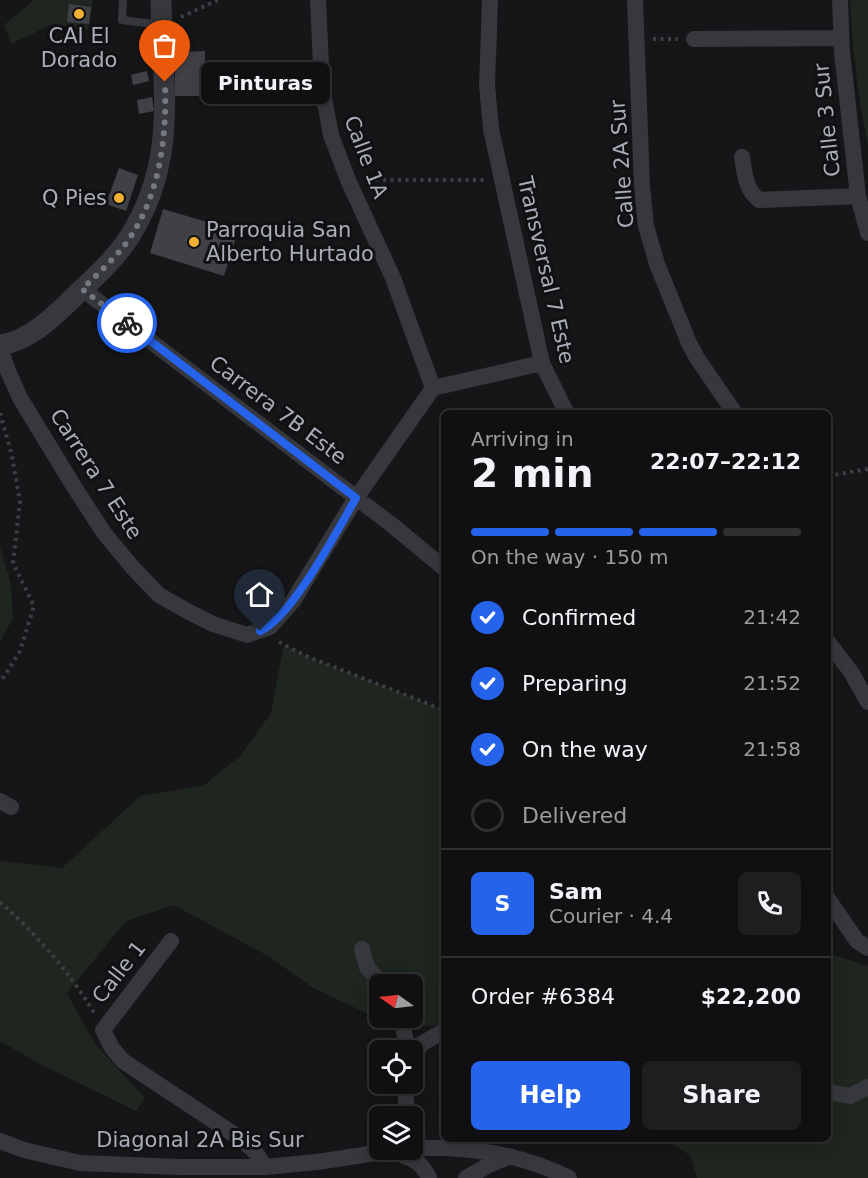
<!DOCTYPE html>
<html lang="en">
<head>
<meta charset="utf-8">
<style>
	:root { --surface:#101012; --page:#1e1e20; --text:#f1f3f6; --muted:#9c9d9f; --line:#303032; --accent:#2563eb }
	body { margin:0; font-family:"DejaVu Sans",sans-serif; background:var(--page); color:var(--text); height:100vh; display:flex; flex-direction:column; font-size:22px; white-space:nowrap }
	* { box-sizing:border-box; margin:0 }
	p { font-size:20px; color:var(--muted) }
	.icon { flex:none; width:33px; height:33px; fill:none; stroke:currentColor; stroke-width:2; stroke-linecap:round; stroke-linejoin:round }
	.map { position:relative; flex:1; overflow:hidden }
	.panel { position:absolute; left:441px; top:410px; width:390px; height:732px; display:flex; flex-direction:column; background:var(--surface); border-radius:9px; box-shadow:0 3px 15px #0003,0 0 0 2px var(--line) }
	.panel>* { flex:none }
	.needle { width:39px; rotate:284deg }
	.tools { position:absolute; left:369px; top:974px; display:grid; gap:12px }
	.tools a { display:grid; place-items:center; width:54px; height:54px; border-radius:9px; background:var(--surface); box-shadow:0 3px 15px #0003,0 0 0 2px var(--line); font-size:30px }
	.pin { position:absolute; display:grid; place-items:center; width:51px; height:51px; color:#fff; margin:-62px -26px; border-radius:50% 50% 50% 0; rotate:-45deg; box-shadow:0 0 6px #0007 }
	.pin .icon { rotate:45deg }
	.courier { position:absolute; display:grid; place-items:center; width:60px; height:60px; margin:-30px; border:4px solid #2563eb; border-radius:50%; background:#fff; color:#222; box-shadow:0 2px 8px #0007 }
	.bubble { position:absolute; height:42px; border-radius:9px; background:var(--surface); box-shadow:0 3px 15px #0003,0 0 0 2px var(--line); font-size:20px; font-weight:700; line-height:42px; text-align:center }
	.summary em { font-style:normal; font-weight:700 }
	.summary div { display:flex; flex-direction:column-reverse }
	.summary { display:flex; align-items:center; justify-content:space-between; height:102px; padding:0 30px }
	h1 { font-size:39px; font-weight:700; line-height:45px }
	.bar { display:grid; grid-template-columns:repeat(4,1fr); gap:9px 6px; align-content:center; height:72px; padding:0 30px }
	.bar i { height:8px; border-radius:4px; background:var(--line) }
	.bar .on { background:var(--accent) }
	.bar p { grid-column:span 4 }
	.line { display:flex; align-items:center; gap:15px; padding:0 30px; border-top:2px solid var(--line) }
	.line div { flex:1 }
	.round { display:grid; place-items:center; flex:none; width:63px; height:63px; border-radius:9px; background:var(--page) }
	ol { padding:0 30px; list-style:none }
	li { display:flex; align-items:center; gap:18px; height:66px }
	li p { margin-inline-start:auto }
	li .icon { padding:6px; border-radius:50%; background:var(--accent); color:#fff; stroke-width:4 }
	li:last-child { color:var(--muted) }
	li i { width:33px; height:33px; border:3px solid var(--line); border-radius:50% }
	.cta { display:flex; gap:12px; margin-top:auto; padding:12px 30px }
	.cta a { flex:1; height:69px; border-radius:9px; background:var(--accent); color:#fff; font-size:24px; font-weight:700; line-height:69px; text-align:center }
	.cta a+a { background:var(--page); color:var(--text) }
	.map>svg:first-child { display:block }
	.green { fill:#1e261f; fill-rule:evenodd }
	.building { fill:#404145 }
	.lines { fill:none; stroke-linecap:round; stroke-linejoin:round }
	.path { stroke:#3d3f44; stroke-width:4; stroke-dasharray:3 4.5; stroke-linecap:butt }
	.service { stroke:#37383d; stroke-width:8 }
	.minor { stroke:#37383d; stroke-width:16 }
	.tertiary { stroke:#37383d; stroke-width:21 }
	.done { stroke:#757880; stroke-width:6; stroke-dasharray:0 10.8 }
	.route { stroke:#2563eb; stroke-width:8 }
	.poi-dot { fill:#f2b134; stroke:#111113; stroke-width:2 }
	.labels { text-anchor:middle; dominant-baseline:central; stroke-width:6; stroke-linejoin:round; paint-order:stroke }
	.poi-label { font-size:21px; fill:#a8adb8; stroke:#111113 }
	.street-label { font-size:21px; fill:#a8adb8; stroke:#111113 }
</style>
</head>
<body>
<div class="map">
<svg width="868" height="1178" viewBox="0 0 868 1178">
	<rect width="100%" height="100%" fill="#161618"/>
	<!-- green -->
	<path class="green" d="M34 0H93L88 30 53 24 11 44 4 25Z
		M850 0H868V146C858 97 852 49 850 0Z
		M0 547 11 584 13 618 0 642Z
		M284 644 306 656 444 710V1042L441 1025 396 1027 315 989 268 956 174 905 126 921 67 993 95 1044 145 1098 136 1111 38 1063 0 1041V861L62 868 140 796 203 786 240 756 271 713ZM380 984H412V1017H380Z
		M828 953 868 966V1178H697L691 1156 664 1139 828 1138Z"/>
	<!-- building -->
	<path class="building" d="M69 4 91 7 89 24 67 22Z
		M205 51V96H175V52Z
		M147 71 149 81 133 85 131 75Z
		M152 97 154 111 139 114 137 100Z
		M119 168 138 175 126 211 106 204Z
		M163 209 238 231 224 276 150 253Z"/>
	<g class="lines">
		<!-- path -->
		<path class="path" d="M181 17 218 0
			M653 39H678
			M368 180H486
			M0 413 12 456 20 502 13 563 34 606 20 651 0 683
			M828 476 868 469
			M279 642 306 656 444 710
			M0 902C36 934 70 972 94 1013"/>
		<!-- service -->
		<path class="service" d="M123 0 122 20 161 25"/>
		<!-- minor -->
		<path class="minor" d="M318 0 322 87 331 135 348 180 393 278 433 388
			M490 0 487 85 491 129 542 363 566 412
			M635 0 642 186 646 226 657 264 689 343 697 358 734 412
			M840 0 842 52 858 196 868 233
			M694 39 841 38
			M742 157C745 174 745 189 759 200L858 196
			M82 289 392 525 444 568
			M0 348 8 371 20 398 73 485 104 533 133 568 159 595 189 612 213 624 247 635 270 627 293 601 356 498 433 388
			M433 388 542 363
			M828 642 851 672 868 702
			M0 801 11 807
			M828 899 857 941 868 948
			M171 941 103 1030 112 1048 123 1061 241 1139 256 1153 265 1167
			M362 949 367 967 381 984
			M399 1017 404 1031 407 1050
			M412 1060 421 1044 444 1031
			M405 1083 407 1116
			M828 1092 850 1096 868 1087
			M0 1141 24 1150 80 1163 179 1167H265L317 1162 402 1149
			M412 1148C467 1146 520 1153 569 1178
			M394 1153C411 1157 422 1162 429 1178
			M466 1178 487 1166 510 1156"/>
		<!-- tertiary -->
		<path class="tertiary" d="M0 345C30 341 54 316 75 296 93 279 114 260 128 239 179 161 162 87 161 0"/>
	</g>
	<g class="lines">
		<!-- done -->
		<path class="done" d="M127 323 82 289C98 274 114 259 127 242 160 196 167 137 165 82"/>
		<!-- route -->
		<path class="route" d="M127 323 356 498C337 531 292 617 260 631"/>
	</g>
	<!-- markers -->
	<g class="poi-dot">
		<circle cx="79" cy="14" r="6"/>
		<circle cx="119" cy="198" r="6"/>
		<circle cx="194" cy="242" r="6"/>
	</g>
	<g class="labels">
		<!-- poi labels -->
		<g class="poi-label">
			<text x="79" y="36">CAI El<tspan x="79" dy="24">Dorado</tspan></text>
			<text x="107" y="198" text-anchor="end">Q Pies</text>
			<text x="206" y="230" text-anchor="start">Parroquia San<tspan x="206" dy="24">Alberto Hurtado</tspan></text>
		</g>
		<!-- street labels -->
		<g class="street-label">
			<text transform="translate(827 120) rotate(-96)">Calle 3 Sur</text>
			<text transform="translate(366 157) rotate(69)">Calle 1A</text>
			<text transform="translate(622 164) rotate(-94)">Calle 2A Sur</text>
			<text transform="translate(546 270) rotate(77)">Transversal 7 Este</text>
			<text transform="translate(278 410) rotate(37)">Carrera 7B Este</text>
			<text transform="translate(96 474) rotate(57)">Carrera 7 Este</text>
			<text transform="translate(119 972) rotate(-52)">Calle 1</text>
			<text x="200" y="1140">Diagonal 2A Bis Sur</text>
		</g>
	</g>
</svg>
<div class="tools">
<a><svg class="needle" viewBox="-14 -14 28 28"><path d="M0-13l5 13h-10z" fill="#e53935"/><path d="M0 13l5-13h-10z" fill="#9c9d9f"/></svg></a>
<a><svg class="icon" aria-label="locate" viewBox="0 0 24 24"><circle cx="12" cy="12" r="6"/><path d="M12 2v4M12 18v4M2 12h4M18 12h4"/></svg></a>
<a><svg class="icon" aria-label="layers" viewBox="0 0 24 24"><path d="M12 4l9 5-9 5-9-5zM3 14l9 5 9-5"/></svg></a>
</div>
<div class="pin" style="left:165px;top:82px;background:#ea580c"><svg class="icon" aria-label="bag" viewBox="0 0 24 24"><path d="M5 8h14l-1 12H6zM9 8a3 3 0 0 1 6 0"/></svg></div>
<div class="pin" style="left:260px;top:631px;background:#1f2937"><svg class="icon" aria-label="home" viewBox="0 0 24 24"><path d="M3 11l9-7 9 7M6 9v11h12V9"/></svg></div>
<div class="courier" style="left:127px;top:323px"><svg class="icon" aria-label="bike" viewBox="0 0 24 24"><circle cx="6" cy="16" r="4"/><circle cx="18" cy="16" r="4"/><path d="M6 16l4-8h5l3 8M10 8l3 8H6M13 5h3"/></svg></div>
<div class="bubble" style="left:201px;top:62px;width:129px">Pinturas</div>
<section class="panel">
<div class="summary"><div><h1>2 min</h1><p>Arriving in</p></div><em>22:07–22:12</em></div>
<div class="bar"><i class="on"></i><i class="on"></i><i class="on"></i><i></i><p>On the way · 150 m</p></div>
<ol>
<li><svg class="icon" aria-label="check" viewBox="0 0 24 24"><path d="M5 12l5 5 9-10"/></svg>Confirmed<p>21:42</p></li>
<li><svg class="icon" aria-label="check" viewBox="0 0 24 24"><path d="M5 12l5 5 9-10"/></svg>Preparing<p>21:52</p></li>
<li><svg class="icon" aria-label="check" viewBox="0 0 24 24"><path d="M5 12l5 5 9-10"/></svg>On the way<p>21:58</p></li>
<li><i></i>Delivered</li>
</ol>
<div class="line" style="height:108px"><b class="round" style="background:var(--accent);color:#fff">S</b><div><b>Sam</b><p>Courier · 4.4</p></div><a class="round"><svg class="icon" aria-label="phone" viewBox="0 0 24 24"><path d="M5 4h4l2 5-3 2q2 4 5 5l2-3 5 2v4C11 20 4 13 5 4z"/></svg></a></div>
<div class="line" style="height:78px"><div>Order #6384</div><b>$22,200</b></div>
<div class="cta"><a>Help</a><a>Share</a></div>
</section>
</div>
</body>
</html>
